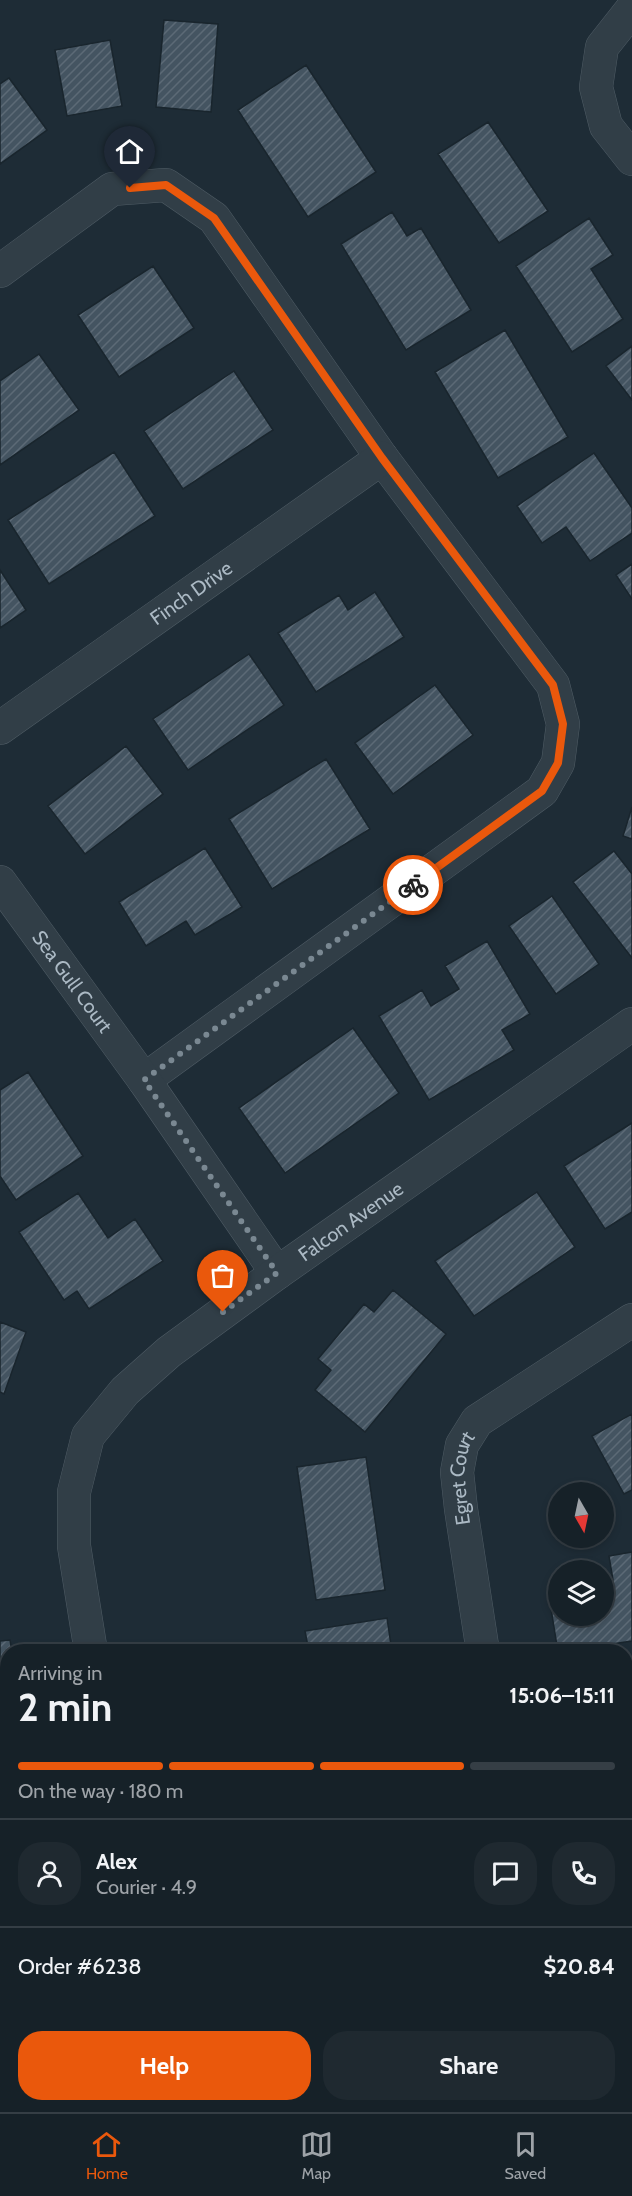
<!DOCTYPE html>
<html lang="en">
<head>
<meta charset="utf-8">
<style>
	:root { --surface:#162128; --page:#1f2930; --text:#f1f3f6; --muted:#9ea3a8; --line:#353e45; --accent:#ea580c }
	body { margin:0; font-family:Cabin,sans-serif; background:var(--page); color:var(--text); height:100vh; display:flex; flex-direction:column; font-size:22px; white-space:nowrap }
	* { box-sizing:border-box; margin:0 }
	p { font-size:20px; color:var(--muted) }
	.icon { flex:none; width:33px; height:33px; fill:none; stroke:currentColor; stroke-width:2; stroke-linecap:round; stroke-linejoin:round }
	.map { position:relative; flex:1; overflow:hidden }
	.drawer { position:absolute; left:0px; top:1644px; width:633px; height:468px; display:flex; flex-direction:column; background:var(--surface); border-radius:24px 24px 0 0; box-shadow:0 3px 9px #0003,0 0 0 2px var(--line) }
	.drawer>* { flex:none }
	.needle { width:39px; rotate:171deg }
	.fabs { position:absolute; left:548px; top:1482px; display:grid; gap:12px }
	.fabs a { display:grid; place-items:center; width:66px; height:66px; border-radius:50%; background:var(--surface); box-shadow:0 3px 9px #0003,0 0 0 2px var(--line); font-size:30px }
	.pin { position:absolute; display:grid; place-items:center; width:51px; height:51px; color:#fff; margin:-62px -26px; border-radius:50% 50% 50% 0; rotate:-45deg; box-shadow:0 0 6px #0007 }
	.pin .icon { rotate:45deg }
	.courier { position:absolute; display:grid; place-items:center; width:60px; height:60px; margin:-30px; border:4px solid #ea580c; border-radius:50%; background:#fff; color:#222; box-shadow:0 2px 8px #0007 }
	.headline em { font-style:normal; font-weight:700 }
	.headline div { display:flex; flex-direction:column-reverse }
	.headline { display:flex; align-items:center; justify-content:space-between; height:102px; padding:0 18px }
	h1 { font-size:39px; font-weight:700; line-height:45px }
	.bar { display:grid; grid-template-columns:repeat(4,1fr); gap:9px 6px; align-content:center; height:72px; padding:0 18px }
	.bar i { height:8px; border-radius:4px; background:var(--line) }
	.bar .current { background:var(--accent) }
	.bar p { grid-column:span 4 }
	.line { display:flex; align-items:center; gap:15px; padding:0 18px; border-top:2px solid var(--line) }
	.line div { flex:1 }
	.round { display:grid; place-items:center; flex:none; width:63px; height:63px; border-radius:24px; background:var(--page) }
	.button { display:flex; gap:12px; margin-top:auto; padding:12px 18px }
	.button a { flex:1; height:69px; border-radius:24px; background:var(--accent); color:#fff; font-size:24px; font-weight:700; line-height:69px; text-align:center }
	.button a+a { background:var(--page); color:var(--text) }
	.tabs { display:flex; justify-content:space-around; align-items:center; height:84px; border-top:2px solid var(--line); background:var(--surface); font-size:16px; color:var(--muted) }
	.tabs a { display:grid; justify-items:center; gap:3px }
	.tabs .current { color:var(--accent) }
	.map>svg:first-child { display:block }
	.building { fill:url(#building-hatch); stroke:#19252d; stroke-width:1.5 }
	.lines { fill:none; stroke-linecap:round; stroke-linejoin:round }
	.minor-casing { stroke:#4f5c65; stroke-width:34 }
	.minor { stroke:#313e47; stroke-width:33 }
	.done { stroke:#7a8892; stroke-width:6; stroke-dasharray:0 10.8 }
	.route { stroke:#ea580c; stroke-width:8 }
	.labels { text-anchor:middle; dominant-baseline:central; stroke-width:6; stroke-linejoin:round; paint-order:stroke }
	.street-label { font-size:20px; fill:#abb9c4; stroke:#17232b }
</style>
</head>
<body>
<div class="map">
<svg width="632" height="2112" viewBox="0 0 632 2112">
	<defs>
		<pattern id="building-hatch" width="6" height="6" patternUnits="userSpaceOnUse" patternTransform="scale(1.5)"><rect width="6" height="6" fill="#445461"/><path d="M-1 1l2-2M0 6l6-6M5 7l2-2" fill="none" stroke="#5c6a76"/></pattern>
	</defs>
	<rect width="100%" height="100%" fill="#1e2c36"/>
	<!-- building -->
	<path class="building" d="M164 20 218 24 211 112 156 107Z
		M110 40 122 106 67 116 55 50Z
		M306 65 376 172 308 217 238 110Z
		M9 78 47 130 0 164V84Z
		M488 122 548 211 499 243 438 154Z
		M392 212 407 236 421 228 471 310 406 350 341 244Z
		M589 218 613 255 591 269 623 319 572 352 516 266Z
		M153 266 194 328 119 377 78 315Z
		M505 330 568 437 498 478 435 372Z
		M632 346V400L606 366Z
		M39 354 79 410 0 465V381Z
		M234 371 273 430 183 489 144 431Z
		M114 452 155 516 49 584 8 520Z
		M594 453 632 508V533L590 561 566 527 542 543 517 506Z
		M632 564V599L616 575Z
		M0 570 26 610 0 628Z
		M375 592 404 637 316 692 278 633 339 595 348 610Z
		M249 654 284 705 188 770 153 719Z
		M435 685 473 735 393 794 355 743Z
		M126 746 163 794 85 854 48 806Z
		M326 759 370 829 272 889 229 819Z
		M632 807V839L623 836Z
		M205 848 242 907 195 935 186 921 146 946 119 902Z
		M614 851 632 874V958L573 882Z
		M552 896 599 964 556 994 509 926Z
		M487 941 530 1014 502 1030 514 1050 429 1100 379 1016 422 990 431 1006 459 989 445 966Z
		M353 1028 399 1093 285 1173 239 1108Z
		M28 1072 83 1156 16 1200 0 1176V1090Z
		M632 1123V1212L605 1229 564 1166Z
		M537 1192 575 1247 474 1316 435 1261Z
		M78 1193 108 1238 135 1219 163 1261 89 1309 77 1291 64 1300 19 1232Z
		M393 1290 446 1334 365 1432 315 1390 331 1370 318 1359 364 1304 374 1312Z
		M0 1322 26 1332 4 1394 0 1392Z
		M632 1414V1490L624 1494 592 1436Z
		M366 1457 385 1590 316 1600 297 1467Z
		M632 1552V1641L558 1652 548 1590 558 1589V1616H603V1582L613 1580 609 1556Z
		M387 1618 392 1652H309L305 1631Z
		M10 1640 12 1652H8V1708L0 1709V1641Z
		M8 1751V1822L0 1823V1752Z
		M626 1817H630L632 1904H626Z
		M8 1850V1918L0 1919V1851Z
		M8 1956V2024L0 2025V1957Z
		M8 2060V2104H80L81 2112H0V2061Z"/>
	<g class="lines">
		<!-- minor casing -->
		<g class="minor-casing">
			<g id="minor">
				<path d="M632 9 602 47 596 87 606 126 632 159"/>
				<path d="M0 271 112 189 166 185 214 218 382 458 553 685 563 724 558 763 542 791 144 1080"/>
				<path id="s1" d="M0 728 382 458"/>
				<path id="s2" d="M0 882 144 1080 277 1273"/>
				<path id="s3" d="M91 1652 74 1546V1492L88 1436 125 1391 169 1352 277 1273 632 1024"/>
				<path id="s4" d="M483 1652 461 1509 457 1472 462 1445 477 1421 632 1320"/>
				<path d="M626 1728 632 1727"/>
				<path d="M162 2104 163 2112"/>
			</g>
		</g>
		<!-- minor -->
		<use href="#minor" class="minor"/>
	</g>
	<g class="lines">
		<!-- done -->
		<path class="done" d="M223 1312 277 1273 144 1080 413 885"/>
		<!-- route -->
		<path class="route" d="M130 188 166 185 214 218 382 458 553 685 563 724 558 763 542 791 413 885"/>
	</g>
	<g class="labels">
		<!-- street labels -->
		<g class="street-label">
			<text stroke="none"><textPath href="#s1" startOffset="234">Finch Drive</textPath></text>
			<text stroke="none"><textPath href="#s2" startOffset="123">Sea Gull Court</textPath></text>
			<text stroke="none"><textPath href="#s3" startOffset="560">Falcon Avenue</textPath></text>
			<text stroke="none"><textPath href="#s4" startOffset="176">Egret Court</textPath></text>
		</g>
	</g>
</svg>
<div class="fabs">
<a><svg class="needle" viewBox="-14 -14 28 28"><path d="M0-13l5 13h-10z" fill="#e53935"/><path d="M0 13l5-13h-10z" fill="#9ea3a8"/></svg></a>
<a><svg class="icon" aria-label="layers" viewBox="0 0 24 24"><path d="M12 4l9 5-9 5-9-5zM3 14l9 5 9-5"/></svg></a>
</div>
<div class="pin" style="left:223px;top:1312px;background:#ea580c"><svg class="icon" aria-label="bag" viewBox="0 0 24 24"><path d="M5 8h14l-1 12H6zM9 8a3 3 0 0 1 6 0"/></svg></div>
<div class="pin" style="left:130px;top:188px;background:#1f2937"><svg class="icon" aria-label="home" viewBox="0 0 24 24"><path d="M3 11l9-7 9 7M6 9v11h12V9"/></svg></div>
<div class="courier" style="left:413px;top:885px"><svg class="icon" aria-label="bike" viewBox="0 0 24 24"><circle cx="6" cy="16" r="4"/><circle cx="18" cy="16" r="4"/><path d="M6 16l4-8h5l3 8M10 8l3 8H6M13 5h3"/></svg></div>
<section class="drawer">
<div class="headline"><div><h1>2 min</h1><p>Arriving in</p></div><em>15:06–15:11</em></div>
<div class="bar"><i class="current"></i><i class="current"></i><i class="current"></i><i></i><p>On the way · 180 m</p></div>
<div class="line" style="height:108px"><a class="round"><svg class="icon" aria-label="person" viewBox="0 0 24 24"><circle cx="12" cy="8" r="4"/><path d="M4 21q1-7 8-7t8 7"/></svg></a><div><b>Alex</b><p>Courier · 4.9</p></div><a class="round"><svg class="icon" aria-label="chat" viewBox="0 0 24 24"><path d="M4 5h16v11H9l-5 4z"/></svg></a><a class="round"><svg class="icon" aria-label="phone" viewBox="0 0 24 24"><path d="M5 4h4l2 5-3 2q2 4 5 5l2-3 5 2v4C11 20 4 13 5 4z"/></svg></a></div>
<div class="line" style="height:78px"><div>Order #6238</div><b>$20.84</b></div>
<div class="button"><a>Help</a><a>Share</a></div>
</section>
</div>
<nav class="tabs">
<a class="current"><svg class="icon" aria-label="home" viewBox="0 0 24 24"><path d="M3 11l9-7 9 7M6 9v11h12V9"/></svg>Home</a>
<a><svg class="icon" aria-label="map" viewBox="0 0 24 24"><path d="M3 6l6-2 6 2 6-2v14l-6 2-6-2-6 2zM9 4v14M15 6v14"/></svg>Map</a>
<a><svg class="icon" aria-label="saved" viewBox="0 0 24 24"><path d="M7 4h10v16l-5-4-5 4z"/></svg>Saved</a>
</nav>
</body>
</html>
